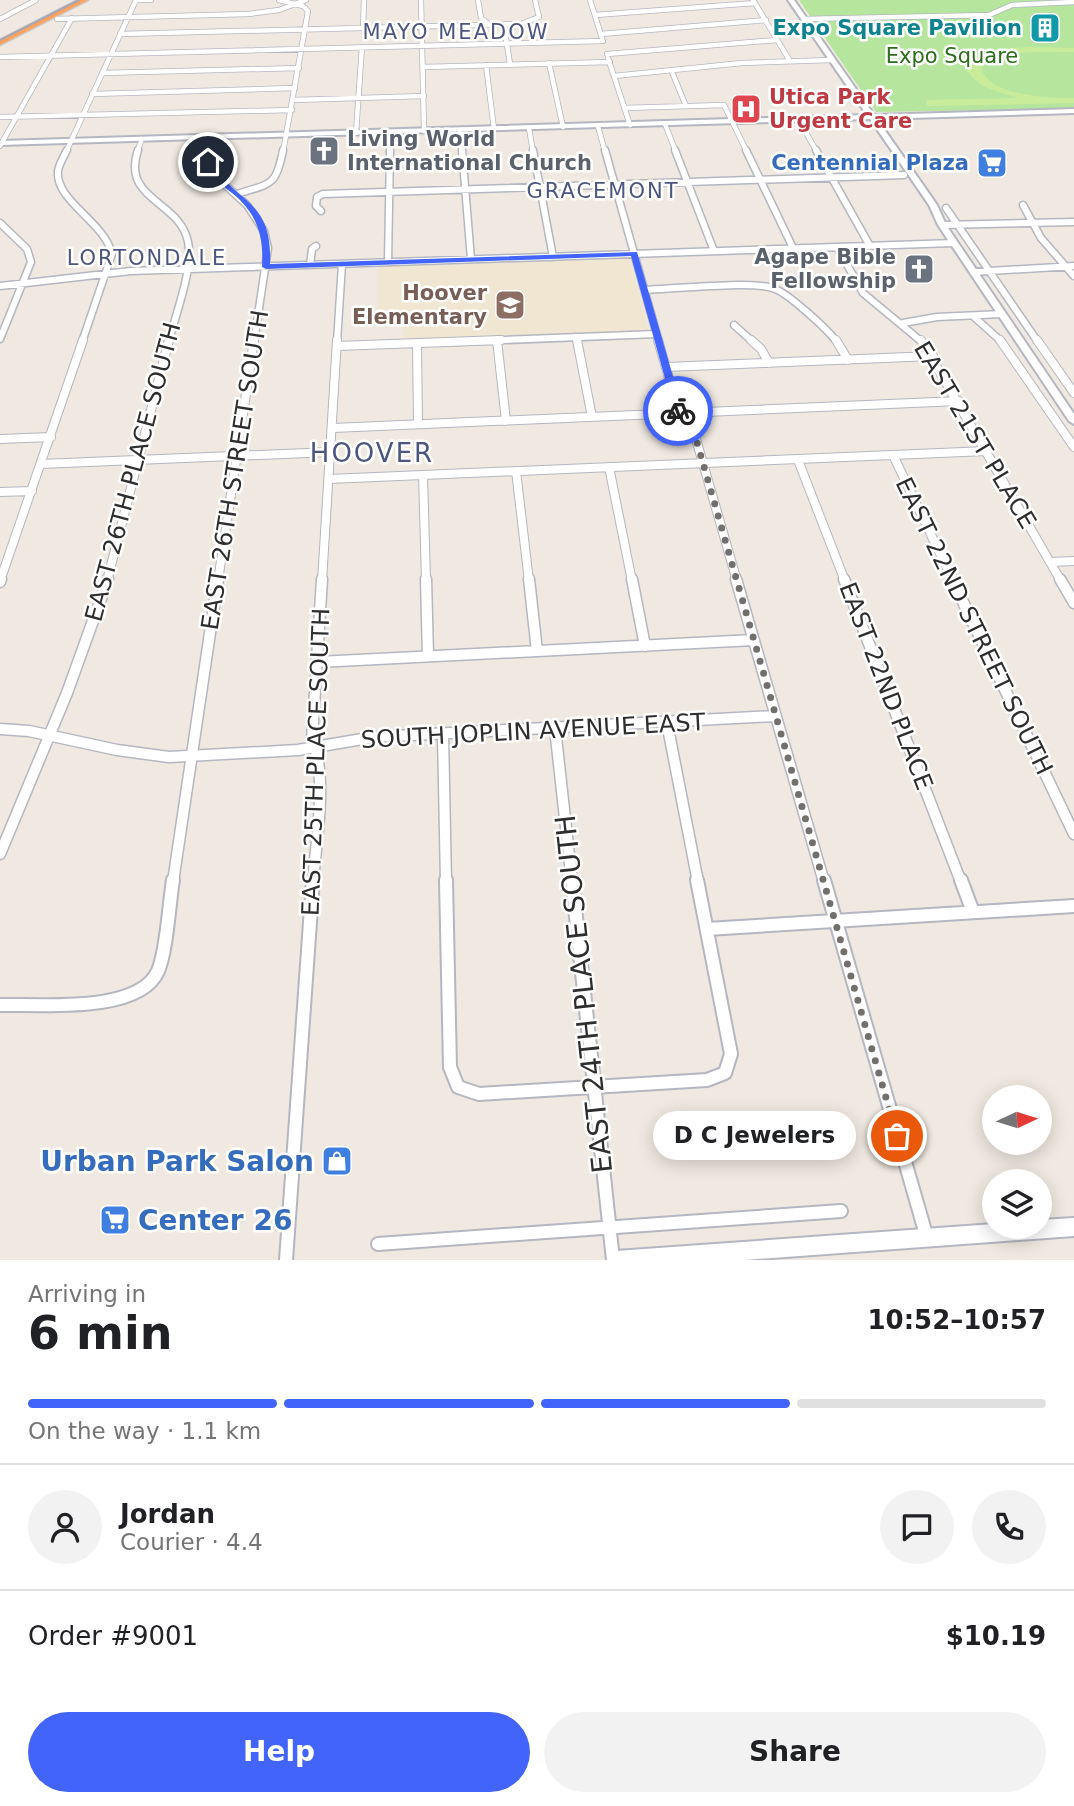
<!DOCTYPE html>
<html lang="en">
<head>
<meta charset="utf-8">
<style>
	:root { --surface:#fff; --page:#f2f2f2; --text:#202124; --muted:#757577; --line:#e0e0e0; --accent:#4264fb }
	body { margin:0; font-family:"DejaVu Sans",sans-serif; background:var(--page); color:var(--text); height:100vh; display:flex; flex-direction:column; font-size:26px; white-space:nowrap }
	* { box-sizing:border-box; margin:0 }
	p { font-size:23px; color:var(--muted) }
	.icon { flex:none; width:38px; height:38px; fill:none; stroke:currentColor; stroke-width:2; stroke-linecap:round; stroke-linejoin:round }
	.map { position:relative; height:1260px; overflow:hidden }
	.drawer { display:flex; flex-direction:column; background:var(--surface); flex:1 }
	.drawer>* { flex:none }
	.needle { width:46px; rotate:86deg }
	.fabs { position:absolute; left:982px; top:1085px; display:grid; gap:14px }
	.fabs a { display:grid; place-items:center; width:70px; height:70px; border-radius:50%; background:var(--surface); box-shadow:0 4px 18px #0003; font-size:35px }
	.pin { position:absolute; display:grid; place-items:center; width:60px; height:60px; color:#fff; margin:-30px; border:4px solid #fff; border-radius:50%; box-shadow:0 2px 7px #0007 }
	.courier { position:absolute; display:grid; place-items:center; width:70px; height:70px; margin:-35px; border:5px solid #4264fb; border-radius:50%; background:#fff; color:#222; box-shadow:0 2px 9px #0007 }
	.bubble { position:absolute; height:49px; border-radius:24px; background:var(--surface); box-shadow:0 4px 18px #0003; font-size:23px; font-weight:700; line-height:49px; text-align:center }
	.overview em { font-style:normal; font-weight:700 }
	.overview div { display:flex; flex-direction:column-reverse }
	.overview { display:flex; align-items:center; justify-content:space-between; height:119px; padding:0 28px }
	h1 { font-size:46px; font-weight:700; line-height:52px }
	.bar { display:grid; grid-template-columns:repeat(4,1fr); gap:10px 7px; align-content:center; height:84px; padding:0 28px }
	.bar i { height:9px; border-radius:5px; background:var(--line) }
	.bar .active { background:var(--accent) }
	.bar p { grid-column:span 4 }
	.line { display:flex; align-items:center; gap:18px; padding:0 28px; border-top:2px solid var(--line) }
	.line div { flex:1 }
	.round { display:grid; place-items:center; flex:none; width:74px; height:74px; border-radius:37px; background:var(--page) }
	.action { display:flex; gap:14px; margin-top:auto; padding:14px 28px }
	.action a { flex:1; height:80px; border-radius:42px; background:var(--accent); color:#fff; font-size:28px; font-weight:700; line-height:80px; text-align:center }
	.action a+a { background:var(--page); color:var(--text) }
	.map>svg:first-child { display:block }
	.education { fill:#f0e6d1 }
	.green { fill:#b6e59e }
	.pitch { fill:#c9ec9a }
	.lines { fill:none; stroke-linecap:round; stroke-linejoin:round }
	.minor-far4-casing { stroke:#b4b7c1; stroke-width:6 }
	.minor-far3-casing { stroke:#b4b7c1; stroke-width:9 }
	.minor-far2-casing { stroke:#b4b7c1; stroke-width:10 }
	.minor-far1-casing { stroke:#b4b7c1; stroke-width:13 }
	.minor-casing { stroke:#b4b7c1; stroke-width:16 }
	.secondary-casing { stroke:#b4b7c1; stroke-width:4 }
	.motorway-casing { stroke:#c9c9c9; stroke-width:3 }
	.minor-far4 { stroke:#fff; stroke-width:4.5 }
	.minor-far3 { stroke:#fff; stroke-width:6 }
	.minor-far2 { stroke:#fff; stroke-width:8 }
	.minor-far1 { stroke:#fff; stroke-width:10 }
	.minor { stroke:#fff; stroke-width:12 }
	.secondary { fill:#fff; fill-rule:evenodd }
	.motorway { fill:#ffa35c; fill-rule:evenodd }
	.rail { stroke:#a3a6b8; stroke-width:2 }
	.route { fill:#4264fb }
	.done { stroke:#726f6d; stroke-width:7; stroke-dasharray:0 12.6 }
	.labels { text-anchor:middle; dominant-baseline:central; stroke-width:5; stroke-linejoin:round; paint-order:stroke }
	.far-culture-label { font-size:21px; font-weight:bold; fill:#0d838f; stroke:#fff; text-anchor:end }
	.far-neighbourhood-label { font-size:21px; letter-spacing:2px; fill:#4d5680; stroke:#fff }
	.far-park-label { font-size:21px; fill:#2c6e1b; stroke:#fff }
	.far-health-label { font-size:21px; font-weight:bold; fill:#be3a42; stroke:#fff; text-anchor:start }
	.far-worship-label { font-size:21px; font-weight:bold; fill:#5b616d; stroke:#fff; text-anchor:start }
	.far-shop-label { font-size:21px; font-weight:bold; fill:#366cbe; stroke:#fff; text-anchor:end }
	.far-education-label { font-size:21px; font-weight:bold; fill:#785e54; stroke:#fff; text-anchor:end }
	.street-label { font-size:24px; fill:#2e2e2e; stroke:#fff }
	.neighbourhood-label { font-size:26px; letter-spacing:2px; fill:#4d5680; stroke:#fff }
	.near-street-label { font-size:28px; fill:#2e2e2e; stroke:#fff }
	.near-shop-label { font-size:28px; font-weight:bold; fill:#366cbe; stroke:#fff; text-anchor:end }
</style>
</head>
<body>
<div class="map">
<svg width="1074" height="1260" viewBox="0 0 1074 1260">
	<rect width="100%" height="100%" fill="#efe9e1"/>
	<!-- education -->
	<path class="education" d="M629 257 649 332 403 341V324L377 325 378 266Z"/>
	<!-- green -->
	<path class="green" d="M799 0H1074V109L876 112Z"/>
	<!-- pitch -->
	<path class="pitch" d="M1074 48V52C1052 53 992 47 981 69 992 97 1049 98 1074 98V103L927 106 926 103 927 100 1018 98C998 91 973 88 965 65 977 42 1050 48 1074 48Z"/>
	<g class="lines">
		<!-- minor-far4 casing -->
		<g class="minor-far4-casing">
			<path id="minor-far4" d="M136 0H151
				M279 0 303 6 308 11 283 152
				M421 0 424 131
				M478 0 481 18 490 25
				M590 0 602 38
				M753 0 790 61
				M595 15 755 3
				M0 19 36 0
				M57 19 249 14 279 10 306 0
				M804 19 989 15 1012 5 1074 2
				M504 25 510 64
				M363 28 364 0
				M120 34 521 24 539 17 535 0
				M601 34 766 20
				M607 54 777 40
				M0 57 603 41
				M608 58 630 125
				M549 63 563 127
				M486 65 494 129
				M423 67 610 62
				M672 72 686 106
				M102 73 299 68
				M614 76 742 63 832 60
				M92 94 295 88
				M293 100 424 96
				M624 108 724 105 747 152
				M0 117 292 110
				M800 122 817 152
				M665 124 676 152
				M598 126 605 152
				M529 128 533 152
				M460 130 462 152
				M356 133 362 47
				M0 146 72 18
				M66 152 136 0
				M137 152 142 139
				M210 152 216 137
				M390 152V132"/>
		</g>
		<!-- minor-far3 casing -->
		<g class="minor-far3-casing">
			<path id="minor-far3" d="M67 150C64 156 59 164 58 171 55 201 104 221 112 254L82 342
				M138 150C121 201 180 200 188 242 194 269 175 314 169 342
				M211 150 208 164 211 172 247 205 264 231 268 248 254 342
				M462 150 471 259
				M533 150 553 257
				M605 150 659 342
				M675 150 714 251
				M746 150 793 248
				M816 150 870 246
				M237 194C271 183 276 187 283 150
				M1023 205 1041 238 1074 276
				M946 208 1038 342
				M321 211 316 206 317 197 323 194 904 175
				M0 223 27 249 31 262 0 339
				M942 225 1074 222
				M837 247 863 293 922 342
				M388 262 390 150
				M310 265 312 249 316 246
				M973 272 1074 266
				M0 286 131 271 954 243
				M645 290C672 289 754 280 775 289 789 294 827 329 837 342
				M973 316 1002 342
				M903 323 937 317 1002 314
				M734 325 753 342
				M576 337 577 342
				M337 342 342 264
				M454 342 657 334"/>
		</g>
		<!-- minor-far2 casing -->
		<g class="minor-far2-casing">
			<path id="minor-far2" d="M497 340 506 421
				M577 340 592 417
				M658 340 679 413 696 439 737 581
				M751 340 761 349 769 363
				M836 340 848 360
				M921 340 1061 581
				M1000 340 1074 447
				M1037 340 1074 393
				M417 343 418 424
				M337 346 501 340
				M666 367 933 356
				M333 428 959 401
				M0 439 51 437
				M893 455 953 581
				M798 460 845 581
				M41 464 331 452
				M609 467 632 581
				M516 471 529 581
				M423 475 426 581
				M329 479 987 451
				M0 492 32 491
				M1050 562 1074 561
				M0 581 83 340
				M107 581 169 340
				M218 581 254 340
				M322 581 337 340"/>
		</g>
		<!-- minor-far1 casing -->
		<g class="minor-far1-casing">
			<path id="minor-far1" d="M426 579 428 656
				M529 579 537 651
				M632 579 645 646
				M736 579 824 882
				M844 579 961 882
				M952 579 1074 834
				M1060 579 1074 603
				M0 582 1 579
				M318 662 754 640
				M667 723 698 882
				M555 728 572 882
				M0 729 29 731 117 750 169 757 298 750 374 737 775 716
				M443 734 446 882
				M0 854 67 693 108 579
				M173 882 218 579
				M313 882C316 839 328 779 312 739L322 579"/>
		</g>
		<!-- minor casing -->
		<g class="minor-casing">
			<path id="minor" d="M446 880 450 1067 458 1087 479 1094 707 1080 725 1073 731 1054 697 880
				M572 880 613 1260
				M824 880 927 1238
				M961 880 973 912
				M707 929 1074 906
				M0 1005C40 1004 139 1014 158 971 167 950 169 904 173 880
				M378 1244 841 1211
				M286 1260 313 880"/>
		</g>
		<!-- secondary casing -->
		<g class="secondary-casing">
			<path id="secondary" d="M788 0H794L874 115 1074 109V113L877 119 937 205 946 225 1074 414V424L1069 421 938 225 929 205 870 119 0 145V141L867 115Z
				M1074 1218V1236L744 1260H607L609 1253 616 1251 994 1224V1227H1040V1220Z"/>
		</g>
		<!-- motorway casing -->
		<g class="motorway-casing">
			<path id="motorway" d="M78 0H88L0 45V40Z"/>
		</g>
		<!-- minor-far4 -->
		<use href="#minor-far4" class="minor-far4"/>
		<!-- minor-far3 -->
		<use href="#minor-far3" class="minor-far3"/>
		<!-- minor-far2 -->
		<use href="#minor-far2" class="minor-far2"/>
		<!-- minor-far1 -->
		<use href="#minor-far1" class="minor-far1"/>
		<!-- minor -->
		<use href="#minor" class="minor"/>
		<!-- secondary -->
		<use href="#secondary" class="secondary"/>
		<!-- motorway -->
		<use href="#motorway" class="motorway"/>
		<!-- rail -->
		<path class="rail" d="M0 40 79 0"/>
	</g>
	<!-- route -->
	<path class="route" d="M206 161H211C236 205 273 198 270 264L637 252 683 411 678 414 674 411 631 256 266 269 262 267C264 236 257 213 232 193 220 183 208 177 206 161Z"/>
	<g class="lines">
		<!-- done -->
		<path class="done" d="M678 411 696 439 897 1136"/>
	</g>
	<!-- icons -->
	<defs>
		<g id="building-square" transform="scale(1.575)"><rect x="-9" y="-9" width="18" height="18" rx="4" fill="#0f9aa8" stroke="#fff"/><path d="M-4-6H4V6H1V3H-1V6H-4ZM-2.5-4.3h1.7v1.8h-1.7ZM.8-4.3h1.7v1.8H.8ZM-2.5-1h1.7V.8h-1.7ZM.8-1h1.7V.8H.8Z" fill="#fff"/></g>
		<g id="hospital-square" transform="scale(1.575)"><rect x="-9" y="-9" width="18" height="18" rx="4" fill="#e0444e" stroke="#fff"/><path d="M-5-5h3v3.5h4V-5h3V5h-3V1.5h-4V5h-3Z" fill="#fff"/></g>
		<g id="church-square" transform="scale(1.575)"><rect x="-9" y="-9" width="18" height="18" rx="4" fill="#6b7280" stroke="#fff"/><path d="M-1.2-6h2.4v3.5h3.3v2.4h-3.3V6h-2.4V-.1h-3.3v-2.4h3.3Z" fill="#fff"/></g>
		<g id="supermarket-square" transform="scale(1.575)"><rect x="-9" y="-9" width="18" height="18" rx="4" fill="#3f7fe0" stroke="#fff"/><path d="M-6-5.5h2.5l.6 2H6L4.5 2H-2.5L-4.4-4H-6ZM-1.5 3.2a1.3 1.3 0 1 0 .1 0ZM3 3.2a1.3 1.3 0 1 0 .1 0Z" fill="#fff"/></g>
		<g id="school-square" transform="scale(1.575)"><rect x="-9" y="-9" width="18" height="18" rx="4" fill="#8d6e63" stroke="#fff"/><path d="M0-5L7-2L0 1L-7-2ZM-4 1L0 2.5L4 1V4Q0 6-4 4Z" fill="#fff"/></g>
		<g id="shop-square" transform="scale(1.575)"><rect x="-9" y="-9" width="18" height="18" rx="4" fill="#3f7fe0" stroke="#fff"/><path d="M-5-2.5h2.3a2.7 3.5 0 0 1 5.4 0H5L5.5 6h-11ZM-1.5-2.5h3a1.5 2.3 0 0 0-3 0Z" fill="#fff"/></g>
	</defs>
	<g fill-rule="evenodd">
		<use href="#building-square" x="1045" y="28"/>
		<use href="#hospital-square" x="746" y="109"/>
		<use href="#church-square" x="324" y="151"/>
		<use href="#supermarket-square" x="992" y="163"/>
		<use href="#church-square" x="919" y="269"/>
		<use href="#school-square" x="510" y="305"/>
		<use href="#shop-square" x="337" y="1161"/>
		<use href="#supermarket-square" x="115" y="1220"/>
	</g>
	<g class="labels">
		<!-- far-culture labels -->
		<g class="far-culture-label">
			<text x="1022" y="28">Expo Square Pavilion</text>
		</g>
		<!-- far-neighbourhood labels -->
		<g class="far-neighbourhood-label">
			<text x="456" y="32">MAYO MEADOW</text>
			<text x="603" y="191">GRACEMONT</text>
			<text x="147" y="258">LORTONDALE</text>
		</g>
		<!-- far-park labels -->
		<g class="far-park-label">
			<text x="952" y="56">Expo Square</text>
		</g>
		<!-- far-health labels -->
		<g class="far-health-label">
			<text x="769" y="97">Utica Park<tspan x="769" dy="24">Urgent Care</tspan></text>
		</g>
		<!-- far-worship labels -->
		<g class="far-worship-label">
			<text x="347" y="139">Living World<tspan x="347" dy="24">International Church</tspan></text>
			<text x="896" y="257" text-anchor="end">Agape Bible<tspan x="896" dy="24">Fellowship</tspan></text>
		</g>
		<!-- far-shop labels -->
		<g class="far-shop-label">
			<text x="969" y="163">Centennial Plaza</text>
		</g>
		<!-- far-education labels -->
		<g class="far-education-label">
			<text x="487" y="293">Hoover<tspan x="487" dy="24">Elementary</tspan></text>
		</g>
		<!-- street labels -->
		<g class="street-label">
			<text transform="translate(975 435) rotate(59)">EAST 21ST PLACE</text>
			<text transform="translate(235 470) rotate(-81)">EAST 26TH STREET SOUTH</text>
			<text transform="translate(133 472) rotate(-75)">EAST 26TH PLACE SOUTH</text>
			<text transform="translate(974 626) rotate(64)">EAST 22ND STREET SOUTH</text>
			<text transform="translate(886 686) rotate(69)">EAST 22ND PLACE</text>
			<text transform="translate(533 731) rotate(-3)">SOUTH JOPLIN AVENUE EAST</text>
			<text transform="translate(316 762) rotate(-88)">EAST 25TH PLACE SOUTH</text>
		</g>
		<!-- neighbourhood labels -->
		<g class="neighbourhood-label">
			<text x="372" y="453">HOOVER</text>
		</g>
		<!-- near-street labels -->
		<g class="near-street-label">
			<text transform="translate(584 994) rotate(-96)">EAST 24TH PLACE SOUTH</text>
		</g>
		<!-- near-shop labels -->
		<g class="near-shop-label">
			<text x="314" y="1161">Urban Park Salon</text>
			<text x="138" y="1220" text-anchor="start">Center 26</text>
		</g>
	</g>
</svg>
<div class="fabs">
<a><svg class="needle" viewBox="-14 -14 28 28"><path d="M0-13l5 13h-10z" fill="#e53935"/><path d="M0 13l5-13h-10z" fill="#757577"/></svg></a>
<a><svg class="icon" aria-label="layers" viewBox="0 0 24 24"><path d="M12 4l9 5-9 5-9-5zM3 14l9 5 9-5"/></svg></a>
</div>
<div class="pin" style="left:897px;top:1136px;background:#ea580c"><svg class="icon" aria-label="bag" viewBox="0 0 24 24"><path d="M5 8h14l-1 12H6zM9 8a3 3 0 0 1 6 0"/></svg></div>
<div class="pin" style="left:208px;top:162px;background:#1f2937"><svg class="icon" aria-label="home" viewBox="0 0 24 24"><path d="M3 11l9-7 9 7M6 9v11h12V9"/></svg></div>
<div class="courier" style="left:678px;top:411px"><svg class="icon" aria-label="bike" viewBox="0 0 24 24"><circle cx="6" cy="16" r="4"/><circle cx="18" cy="16" r="4"/><path d="M6 16l4-8h5l3 8M10 8l3 8H6M13 5h3"/></svg></div>
<div class="bubble" style="left:653px;top:1111px;width:203px">D C Jewelers</div>
</div>
<section class="drawer">
<div class="overview"><div><h1>6 min</h1><p>Arriving in</p></div><em>10:52–10:57</em></div>
<div class="bar"><i class="active"></i><i class="active"></i><i class="active"></i><i></i><p>On the way · 1.1 km</p></div>
<div class="line" style="height:126px"><a class="round"><svg class="icon" aria-label="person" viewBox="0 0 24 24"><circle cx="12" cy="8" r="4"/><path d="M4 21q1-7 8-7t8 7"/></svg></a><div><b>Jordan</b><p>Courier · 4.4</p></div><a class="round"><svg class="icon" aria-label="chat" viewBox="0 0 24 24"><path d="M4 5h16v11H9l-5 4z"/></svg></a><a class="round"><svg class="icon" aria-label="phone" viewBox="0 0 24 24"><path d="M5 4h4l2 5-3 2q2 4 5 5l2-3 5 2v4C11 20 4 13 5 4z"/></svg></a></div>
<div class="line" style="height:91px"><div>Order #9001</div><b>$10.19</b></div>
<div class="action"><a>Help</a><a>Share</a></div>
</section>
</body>
</html>
